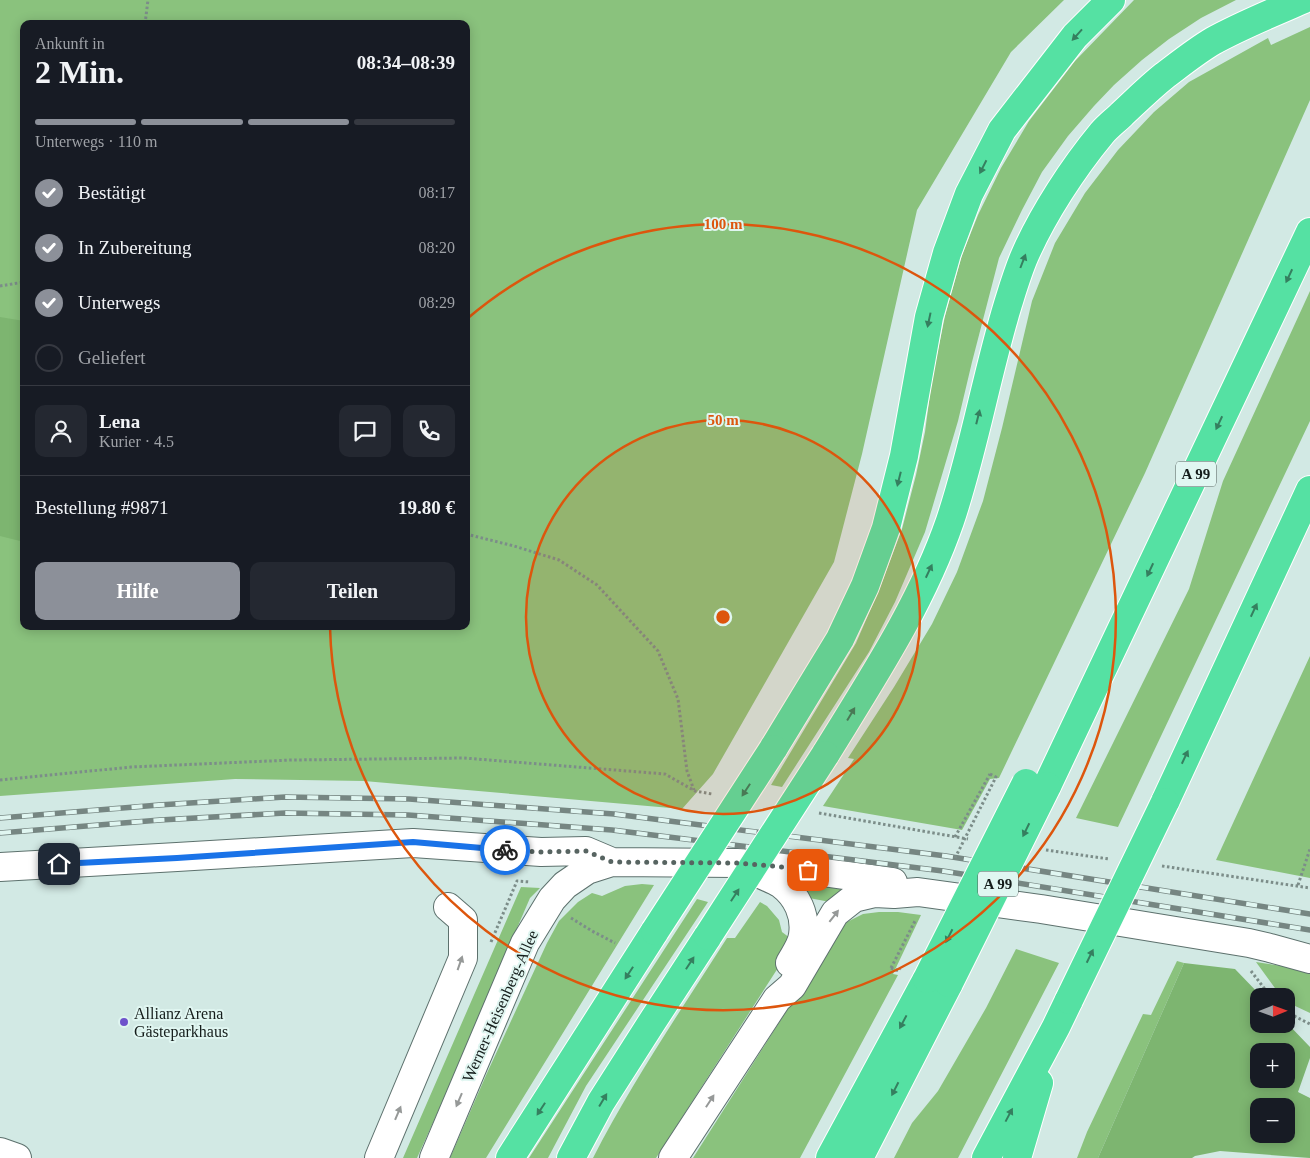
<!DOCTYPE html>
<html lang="de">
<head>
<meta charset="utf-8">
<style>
	:root { --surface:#171b24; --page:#242831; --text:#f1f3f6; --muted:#9ea1a6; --line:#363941; --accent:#8c9099 }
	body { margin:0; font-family:"Times New Roman",serif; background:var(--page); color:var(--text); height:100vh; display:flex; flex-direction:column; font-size:19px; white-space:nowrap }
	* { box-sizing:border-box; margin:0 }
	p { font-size:16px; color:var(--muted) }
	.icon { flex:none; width:28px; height:28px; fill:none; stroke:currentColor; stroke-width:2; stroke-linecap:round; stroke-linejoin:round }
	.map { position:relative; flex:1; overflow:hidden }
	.panel { position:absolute; left:20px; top:20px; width:450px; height:610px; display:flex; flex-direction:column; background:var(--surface); border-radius:10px; box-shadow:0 2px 12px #0003 }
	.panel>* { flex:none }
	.needle { width:32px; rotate:89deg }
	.fabs { position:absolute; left:1250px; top:988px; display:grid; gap:10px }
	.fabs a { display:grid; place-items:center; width:45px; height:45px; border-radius:10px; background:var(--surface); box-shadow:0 2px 12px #0003; font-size:25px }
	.pin { position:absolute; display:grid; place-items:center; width:42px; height:42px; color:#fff; margin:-21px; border-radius:10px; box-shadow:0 2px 8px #0006 }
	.courier { position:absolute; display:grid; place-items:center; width:50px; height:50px; margin:-25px; border:4px solid #1a73e8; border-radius:50%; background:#fff; color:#222; box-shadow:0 1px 6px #0007 }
	.headline em { font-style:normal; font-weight:800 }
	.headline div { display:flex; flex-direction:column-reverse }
	.headline { display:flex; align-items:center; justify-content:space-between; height:85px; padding:0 15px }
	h1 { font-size:32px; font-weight:800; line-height:38px }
	.bar { display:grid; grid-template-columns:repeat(4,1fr); gap:8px 5px; align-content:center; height:60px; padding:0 15px }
	.bar i { height:6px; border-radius:4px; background:var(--line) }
	.bar .on { background:var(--accent) }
	.bar p { grid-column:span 4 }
	.line { display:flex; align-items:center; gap:12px; padding:0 15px; border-top:1px solid var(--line) }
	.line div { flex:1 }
	.round { display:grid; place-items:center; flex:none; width:52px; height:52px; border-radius:10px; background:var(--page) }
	ol { padding:0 15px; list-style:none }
	li { display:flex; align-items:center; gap:15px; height:55px }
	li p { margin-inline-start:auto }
	li .icon { padding:5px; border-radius:50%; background:var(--accent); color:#fff; stroke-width:4 }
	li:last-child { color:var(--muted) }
	li i { width:28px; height:28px; border:2px solid var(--line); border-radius:50% }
	.primary-button { display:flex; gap:10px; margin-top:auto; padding:10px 15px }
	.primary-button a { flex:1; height:58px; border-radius:10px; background:var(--accent); color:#fff; font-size:20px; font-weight:800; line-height:58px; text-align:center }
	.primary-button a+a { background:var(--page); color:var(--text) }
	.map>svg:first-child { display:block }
	.green { fill:#8ac27d; fill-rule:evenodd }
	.forest { fill:#7db570; fill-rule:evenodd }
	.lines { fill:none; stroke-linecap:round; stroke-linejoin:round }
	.minor-casing { stroke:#5d716d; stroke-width:30 }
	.highway-casing { stroke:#fff; stroke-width:30 }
	.path { stroke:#7c8d89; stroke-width:3; stroke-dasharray:2.5 2.5; stroke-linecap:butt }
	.minor { stroke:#fff; stroke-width:28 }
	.highway { stroke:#55e1a3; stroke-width:28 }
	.rail-casing { stroke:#768682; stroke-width:5.5 }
	.rail { stroke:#e0f6f1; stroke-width:4; stroke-dasharray:11; stroke-linecap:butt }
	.highway-bridge-casing { stroke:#fff; stroke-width:30; stroke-linecap:butt }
	.path-bridge { stroke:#7c8d89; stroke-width:3; stroke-dasharray:2.5 2.5; stroke-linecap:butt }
	.highway-bridge { stroke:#55e1a3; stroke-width:28 }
	.oneway { fill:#357f5f }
	.oneway2 { fill:#969998 }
	.done { stroke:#576461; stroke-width:5; stroke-dasharray:0 9 }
	.route { stroke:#1a73e8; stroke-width:6 }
	.ring { fill:none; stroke:#dd560d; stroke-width:2.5 }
	.poi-dot { fill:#6e52cb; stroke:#e0f6f1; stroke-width:2 }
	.labels { text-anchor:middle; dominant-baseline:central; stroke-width:4; stroke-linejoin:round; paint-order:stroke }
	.shield { fill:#e0f6f1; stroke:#525e5b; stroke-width:1 }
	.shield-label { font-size:15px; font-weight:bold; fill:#151d1b }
	.street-label { font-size:16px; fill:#151d1b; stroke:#e0f6f1 }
	.poi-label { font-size:16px; fill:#151d1b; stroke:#e0f6f1; text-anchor:start }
	.centre { fill:#dd560d; stroke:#e0f6f1; stroke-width:2.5 }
	.ring-label { font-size:15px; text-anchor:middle; font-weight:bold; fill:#dd560d; stroke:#e0f6f1; stroke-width:4; stroke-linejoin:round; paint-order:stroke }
</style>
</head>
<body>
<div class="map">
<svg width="1310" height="1158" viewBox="0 0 1310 1158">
	<rect width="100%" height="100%" fill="#d2e9e4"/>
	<!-- green -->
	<path class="green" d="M0 0H1064L1011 52 917 210 862 454 834 562 713 774 682 809 364 781 235 779 0 796ZM24 24H466V626H24Z
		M1134 0H1236L1201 18 1169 39 1142 60 1114 85 1094 106 1068 136 1042 172 1022 210 999 258 972 362 958 421 925 532 895 602 869 652 782 787 771 785 856 643 879 590 902 529 916 475 925 432 932 379 945 316 962 255 978 215 1001 168 1029 121 1075 61Z
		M1310 27V100L1145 473 999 778 990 779 962 830 823 806 854 759 848 758 894 687 932 624 957 572 983 501 1002 428 1032 301 1055 243 1085 193 1118 150 1154 112 1189 82 1268 38 1271 45Z
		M1310 291V421L1118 827 1076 818 1189 589 1223 481Z
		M1310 656V878L1216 860Z
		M798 879 850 884 830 902 809 898 798 883Z
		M642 884 654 885 486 1158H450L487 1073 547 943 559 921 578 902 592 893 602 896 625 886Z
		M521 887 540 888 530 898 436 1116 417 1158H403Z
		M697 899 708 902 586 1086 548 1158H529Z
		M760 902 767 906 779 920 782 932 790 938 785 957 656 1158H593C632 1082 681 1010 727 938H735Z
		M879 912H898L921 915 893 974 898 975 800 1158H693L822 955 847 922 863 914Z
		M1016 949 1059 963 958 1158H894L912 1123 938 1091 986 1008Z
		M1177 961 1184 963 1098 1158H1077L1087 1132 1143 1014 1151 1015Z
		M1256 962 1282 966 1310 974V1013L1293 1005 1286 1000V996L1280 995Z"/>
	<!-- forest -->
	<path class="forest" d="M0 317 24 321V542L0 536Z
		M1184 963 1235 969 1261 996H1259V1024H1286V1022L1310 1047V1058L1298 1092 1310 1098V1158L1220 1151 1195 1156 1192 1158H1098ZM1259 1051H1286V1079H1259ZM1259 1106H1286V1134H1259Z"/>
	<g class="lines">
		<!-- minor casing -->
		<g class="minor-casing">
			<path id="minor" d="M0 867 177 857 413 843 541 852 586 851 612 862
				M749 869C759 874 771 878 781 884 797 896 806 915 803 935 802 945 795 954 790 963
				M0 1152 17 1158
				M379 1158 463 958V920L448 907
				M434 1158 525 943 552 899 565 885 587 870 612 862 737 863 773 865 893 882
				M673 1158 777 999 792 986 835 913 854 898 875 893 894 894 918 892 1041 909 1249 943 1270 948 1310 959"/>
		</g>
		<!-- highway casing -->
		<g class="highway-casing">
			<path id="highway" d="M773 749 840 639 865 586 886 528 904 456 929 317 947 253 969 194 1002 130 1075 36 1111 0
				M825 755C871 680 921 605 950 521 974 450 986 376 1008 304 1013 288 1018 271 1025 255 1043 214 1073 168 1102 133 1108 126 1116 120 1122 114 1136 101 1149 88 1164 76 1180 64 1196 51 1213 41 1242 25 1272 13 1302 0
				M1047 786 1310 232
				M1165 802 1310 490
				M510 1158 655 931
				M571 1158 601 1102 652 1022 708 936
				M830 1158 927 979
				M859 1158 949 983
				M986 1158 1056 1027 1069 1000
				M1017 1158 1039 1083"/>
		</g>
		<!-- path -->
		<path class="path" d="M145 24 148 0
			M0 286 24 282
			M466 534 514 546 559 560 597 585 658 651 678 699 687 771 694 790
			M0 780 131 767 292 760 464 758 665 774 695 791 712 794
			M819 813 968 839
			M955 837 990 774
			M1046 850 1109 859
			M1162 866 1310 888
			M1298 885 1310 849
			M571 918 592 931 615 943
			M491 942 517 881 530 882
			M891 968 916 919
			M1251 971 1270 996
			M1286 1010 1296 1017 1310 1024"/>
		<!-- minor -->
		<use href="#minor" class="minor"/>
		<!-- highway -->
		<use href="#highway" class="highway"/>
		<!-- rail casing -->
		<g class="rail-casing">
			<path id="rail" d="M0 818 159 805 285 797 409 799 614 814 946 856 1310 914
				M0 833 160 820 285 813 408 815 612 830 943 871 1310 930"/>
		</g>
		<!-- rail -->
		<use href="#rail" class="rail"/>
		<!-- highway-bridge casing -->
		<g class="highway-bridge-casing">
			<path id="highway-bridge" d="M655 931 773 749
				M708 936 825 755
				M927 979 1026 783
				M949 983 1047 786
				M1069 1000 1165 802"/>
		</g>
		<!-- path-bridge -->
		<path class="path-bridge" d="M955 858 996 777 990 774
			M891 968 899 971 900 969"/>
		<!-- highway-bridge -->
		<use href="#highway-bridge" class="highway-bridge"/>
	</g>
	<!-- one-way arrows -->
	<defs><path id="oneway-solid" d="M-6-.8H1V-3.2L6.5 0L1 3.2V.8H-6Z" transform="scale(1.25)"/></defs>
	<g class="oneway">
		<use href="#oneway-solid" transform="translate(1077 35) rotate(132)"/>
		<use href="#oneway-solid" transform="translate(983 167) rotate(117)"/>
		<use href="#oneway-solid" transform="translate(1023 261) rotate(-69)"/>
		<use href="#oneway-solid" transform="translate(1289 276) rotate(115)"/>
		<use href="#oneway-solid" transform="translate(929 320) rotate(102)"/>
		<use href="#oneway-solid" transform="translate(978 417) rotate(-76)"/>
		<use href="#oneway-solid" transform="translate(1219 423) rotate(115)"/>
		<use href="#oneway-solid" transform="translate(899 479) rotate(104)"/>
		<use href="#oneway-solid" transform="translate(1150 570) rotate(115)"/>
		<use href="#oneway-solid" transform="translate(929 571) rotate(-65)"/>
		<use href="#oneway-solid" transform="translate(1254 610) rotate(-65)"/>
		<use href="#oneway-solid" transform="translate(851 714) rotate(-59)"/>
		<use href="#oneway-solid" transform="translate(1185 757) rotate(-65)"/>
		<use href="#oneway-solid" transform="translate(746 790) rotate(123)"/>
		<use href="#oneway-solid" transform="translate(1026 830) rotate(116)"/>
		<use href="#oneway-solid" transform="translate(735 895) rotate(-57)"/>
		<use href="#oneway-solid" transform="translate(949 936) rotate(117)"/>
		<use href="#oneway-solid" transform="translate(1090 956) rotate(-64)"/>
		<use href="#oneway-solid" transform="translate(690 963) rotate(-57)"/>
		<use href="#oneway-solid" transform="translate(629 973) rotate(123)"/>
		<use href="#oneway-solid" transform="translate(903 1022) rotate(118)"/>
		<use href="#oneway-solid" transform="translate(895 1089) rotate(117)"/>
		<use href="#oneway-solid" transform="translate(603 1100) rotate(-59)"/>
		<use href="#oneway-solid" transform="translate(541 1109) rotate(123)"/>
		<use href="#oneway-solid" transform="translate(1009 1115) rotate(-62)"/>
	</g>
	<g class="oneway2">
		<use href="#oneway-solid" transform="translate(834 916) rotate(-52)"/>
		<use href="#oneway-solid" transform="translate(460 963) rotate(-71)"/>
		<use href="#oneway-solid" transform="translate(459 1100) rotate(113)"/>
		<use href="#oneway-solid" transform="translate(710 1101) rotate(-57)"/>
		<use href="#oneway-solid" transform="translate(398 1113) rotate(-67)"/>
	</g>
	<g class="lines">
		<!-- done -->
		<path class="done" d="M505 850 542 852 586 851 612 862 737 863 773 866 808 870"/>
		<!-- route -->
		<path class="route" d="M59 864 177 858 413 842 505 850"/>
	</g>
	<!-- distance rings -->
	<circle cx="723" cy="617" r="197" fill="#dd560d" fill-opacity=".12"/>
	<g class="ring">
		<circle cx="723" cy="617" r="197"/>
		<path d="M468 318A393 393 0 1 1 330 627"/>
	</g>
	<!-- markers -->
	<circle class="poi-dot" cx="124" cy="1022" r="5"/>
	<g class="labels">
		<!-- shield labels -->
		<g class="shield">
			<rect x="1176" y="461.5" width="40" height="25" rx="4"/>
			<rect x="978" y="871.5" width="40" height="25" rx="4"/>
		</g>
		<g class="shield-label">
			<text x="1196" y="474">A 99</text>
			<text x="998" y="884">A 99</text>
		</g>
		<!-- street labels -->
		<g class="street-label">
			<text transform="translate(500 1006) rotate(-66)">Werner-Heisenberg-Allee</text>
		</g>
		<!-- poi labels -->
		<g class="poi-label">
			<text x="134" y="1013">Allianz Arena<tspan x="134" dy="18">Gästeparkhaus</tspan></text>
		</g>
	</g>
	<circle cx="723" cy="617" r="8" class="centre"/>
	<g class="ring-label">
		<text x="723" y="229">100 m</text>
		<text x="723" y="425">50 m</text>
	</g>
</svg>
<div class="fabs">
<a><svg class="needle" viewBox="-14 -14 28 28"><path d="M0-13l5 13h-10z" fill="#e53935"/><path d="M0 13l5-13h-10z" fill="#9ea1a6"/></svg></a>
<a>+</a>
<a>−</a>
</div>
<div class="pin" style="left:808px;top:870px;background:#ea580c"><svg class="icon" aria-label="bag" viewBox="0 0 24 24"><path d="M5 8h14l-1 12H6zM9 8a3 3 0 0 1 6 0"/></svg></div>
<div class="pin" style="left:59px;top:864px;background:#1f2937"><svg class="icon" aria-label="home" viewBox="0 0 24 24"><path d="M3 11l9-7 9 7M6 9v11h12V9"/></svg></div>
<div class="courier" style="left:505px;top:850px"><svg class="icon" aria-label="bike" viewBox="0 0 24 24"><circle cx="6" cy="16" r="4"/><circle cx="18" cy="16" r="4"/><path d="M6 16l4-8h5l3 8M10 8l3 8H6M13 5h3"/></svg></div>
<section class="panel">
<div class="headline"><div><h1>2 Min.</h1><p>Ankunft in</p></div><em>08:34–08:39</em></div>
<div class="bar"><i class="on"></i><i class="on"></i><i class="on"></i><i></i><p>Unterwegs · 110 m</p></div>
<ol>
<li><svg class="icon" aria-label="check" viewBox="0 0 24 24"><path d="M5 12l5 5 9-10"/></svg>Bestätigt<p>08:17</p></li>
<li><svg class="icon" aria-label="check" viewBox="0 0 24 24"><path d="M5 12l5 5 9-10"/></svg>In Zubereitung<p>08:20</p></li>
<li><svg class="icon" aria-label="check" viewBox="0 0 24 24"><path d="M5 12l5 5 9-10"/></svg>Unterwegs<p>08:29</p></li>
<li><i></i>Geliefert</li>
</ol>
<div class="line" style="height:90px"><a class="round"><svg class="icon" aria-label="person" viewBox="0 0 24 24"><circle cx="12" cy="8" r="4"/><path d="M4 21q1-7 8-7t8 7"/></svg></a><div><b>Lena</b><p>Kurier · 4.5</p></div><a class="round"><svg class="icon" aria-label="chat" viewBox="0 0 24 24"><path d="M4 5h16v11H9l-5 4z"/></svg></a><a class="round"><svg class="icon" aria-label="phone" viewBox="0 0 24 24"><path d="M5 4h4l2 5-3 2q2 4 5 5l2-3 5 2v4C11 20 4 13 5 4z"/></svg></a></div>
<div class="line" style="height:65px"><div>Bestellung #9871</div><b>19.80 €</b></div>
<div class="primary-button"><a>Hilfe</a><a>Teilen</a></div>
</section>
</div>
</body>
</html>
